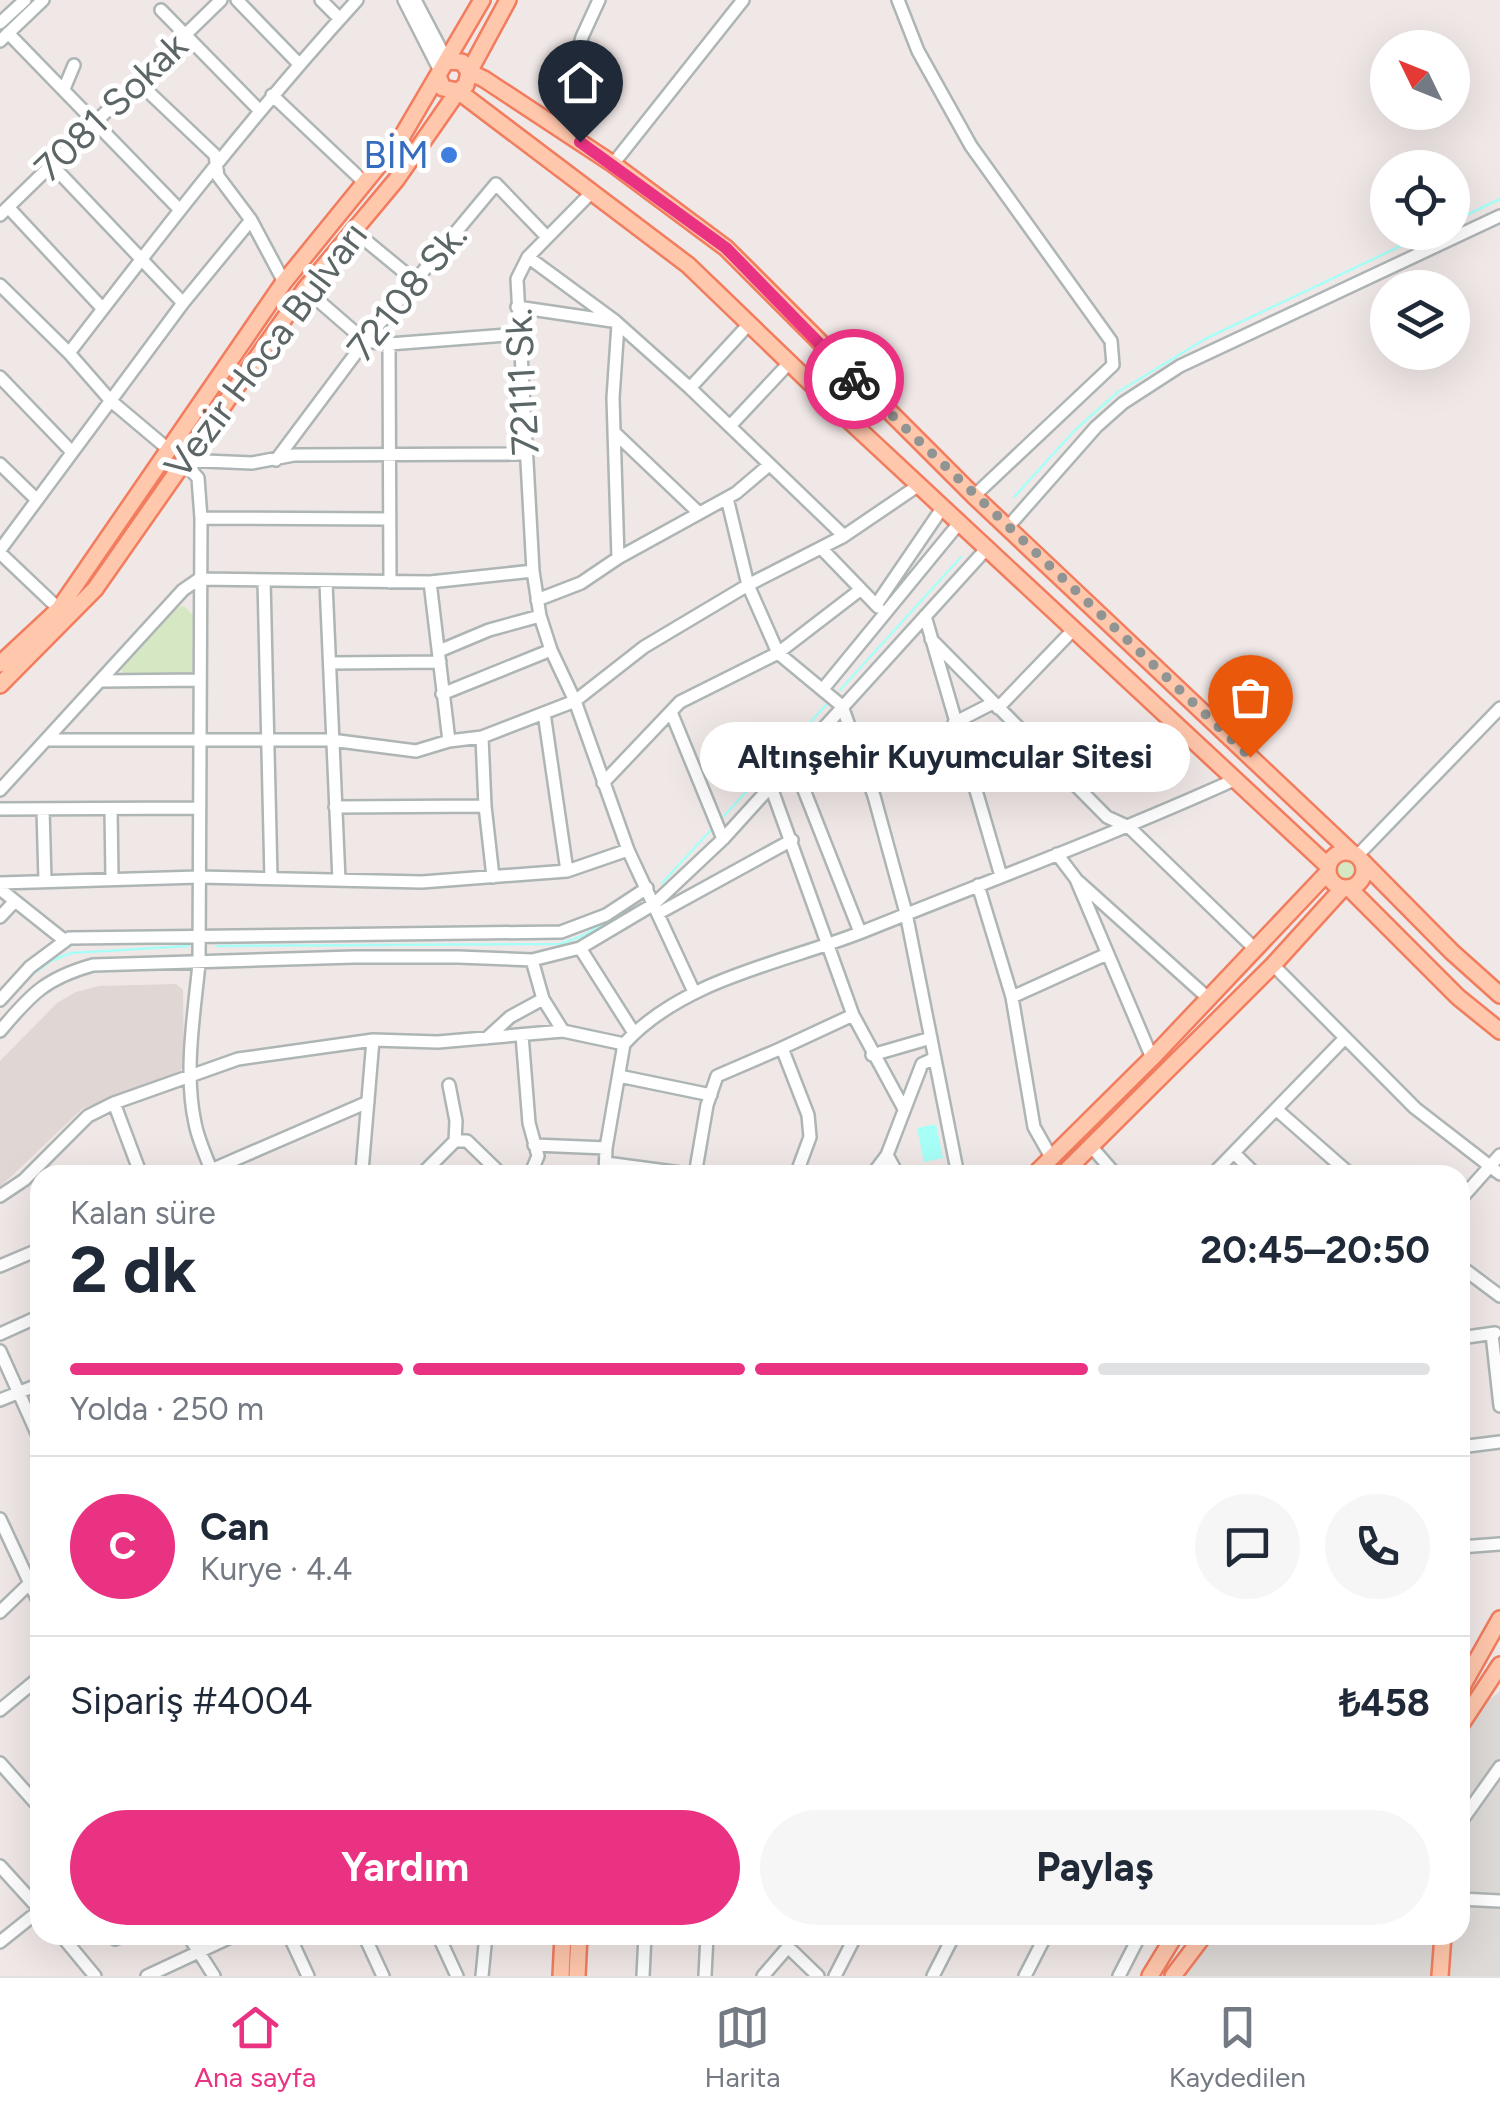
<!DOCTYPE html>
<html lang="tr">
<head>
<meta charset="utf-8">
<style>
	:root { --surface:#fff; --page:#f6f6f7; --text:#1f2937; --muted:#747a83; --line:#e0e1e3; --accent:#ea3282 }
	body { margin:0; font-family:Figtree,sans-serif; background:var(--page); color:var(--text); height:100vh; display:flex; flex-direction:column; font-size:38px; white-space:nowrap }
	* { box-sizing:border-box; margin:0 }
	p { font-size:32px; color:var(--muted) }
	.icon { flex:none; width:55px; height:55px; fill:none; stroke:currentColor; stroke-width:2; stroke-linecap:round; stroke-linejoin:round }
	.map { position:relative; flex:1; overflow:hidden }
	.panel { position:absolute; left:30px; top:1165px; width:1440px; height:780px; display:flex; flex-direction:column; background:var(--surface); border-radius:30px; box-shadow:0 10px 40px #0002 }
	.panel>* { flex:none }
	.needle { width:65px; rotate:313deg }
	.buttons { position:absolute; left:1370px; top:30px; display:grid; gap:20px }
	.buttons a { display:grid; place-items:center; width:100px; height:100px; border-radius:50%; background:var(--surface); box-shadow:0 10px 40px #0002; font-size:50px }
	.pin { position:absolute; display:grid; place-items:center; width:85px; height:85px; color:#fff; margin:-102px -42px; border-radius:50% 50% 50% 0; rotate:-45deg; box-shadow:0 0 10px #0007 }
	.pin .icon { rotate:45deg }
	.courier { position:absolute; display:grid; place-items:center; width:100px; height:100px; margin:-50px; border:8px solid #ea3282; border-radius:50%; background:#fff; color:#222; box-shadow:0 2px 12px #0007 }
	.bubble { position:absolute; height:70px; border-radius:35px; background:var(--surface); box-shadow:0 10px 40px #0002; font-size:32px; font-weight:700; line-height:70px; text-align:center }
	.head em { font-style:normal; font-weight:700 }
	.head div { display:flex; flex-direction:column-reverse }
	.head { display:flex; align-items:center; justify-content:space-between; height:170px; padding:0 40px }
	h1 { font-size:65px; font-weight:700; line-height:75px }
	.bar { display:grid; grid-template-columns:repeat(4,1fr); gap:15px 10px; align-content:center; height:120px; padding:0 40px }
	.bar i { height:12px; border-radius:8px; background:var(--line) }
	.bar .current { background:var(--accent) }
	.bar p { grid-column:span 4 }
	.line { display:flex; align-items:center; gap:25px; padding:0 40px; border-top:2px solid var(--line) }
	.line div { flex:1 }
	.round { display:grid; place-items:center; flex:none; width:105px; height:105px; border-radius:52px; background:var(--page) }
	.button { display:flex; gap:20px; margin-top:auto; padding:20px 40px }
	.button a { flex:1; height:115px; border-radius:60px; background:var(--accent); color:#fff; font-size:40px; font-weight:700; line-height:115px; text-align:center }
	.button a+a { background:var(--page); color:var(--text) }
	.dock { display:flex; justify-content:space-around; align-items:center; height:140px; border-top:2px solid var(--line); background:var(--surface); font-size:28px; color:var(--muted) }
	.dock a { display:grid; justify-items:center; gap:5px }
	.dock .current { color:var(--accent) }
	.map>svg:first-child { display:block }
	.industrial { fill:#dedad8 }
	.education { fill:#e0d7d4 }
	.green { fill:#d5e7c3 }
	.water { fill:#a7fff8 }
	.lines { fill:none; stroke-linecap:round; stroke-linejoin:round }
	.stream { stroke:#a7fff8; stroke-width:2.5 }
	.minor-casing { stroke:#aeb5b5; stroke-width:16 }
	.major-casing { stroke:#f27c5d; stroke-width:20 }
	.minor { stroke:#fff; stroke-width:11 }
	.major { stroke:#ffc7ac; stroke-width:15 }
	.done { stroke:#909493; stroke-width:10; stroke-dasharray:0 18 }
	.route { stroke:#ea3282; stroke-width:12 }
	.shop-dot { fill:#3f7fe0; stroke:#fff; stroke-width:4 }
	.labels { text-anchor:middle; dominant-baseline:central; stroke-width:10; stroke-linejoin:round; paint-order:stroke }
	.street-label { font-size:38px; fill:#5d6666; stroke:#fff }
	.shop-label { font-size:38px; fill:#366cbe; stroke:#fff; text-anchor:end }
</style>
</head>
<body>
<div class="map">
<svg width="1500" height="1976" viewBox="0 0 1500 1976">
	<rect width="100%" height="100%" fill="#f0e8e6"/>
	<!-- industrial -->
	<path class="industrial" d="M1500 1692V1976H1185L1207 1935H1460V1719Z"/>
	<!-- education -->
	<path class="education" d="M176 984 183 990 184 1067 180 1071 82 1109 0 1187V1061L57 1003 76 992 99 986Z"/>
	<!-- green -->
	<path class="green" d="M184 606 193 615 192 677 122 678V668L178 607Z
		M1333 870a13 13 0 1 1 26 0a13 13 0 1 1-26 0Z"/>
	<!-- water -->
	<path class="water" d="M936 1124 943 1158 924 1162 917 1128Z"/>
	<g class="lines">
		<!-- stream -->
		<path class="stream" d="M1452 222 1500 199
			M1014 497 1076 429 1118 392 1205 339 1430 232
			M840 690 961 557
			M723 817 826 705
			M662 883 711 830
			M216 946 560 944 582 936 638 905
			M25 980 51 961 71 953 189 946"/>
		<!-- minor casing -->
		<g class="minor-casing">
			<path id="minor" d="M237 0 299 64
				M321 0 340 19
				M404 0 439 69
				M415 0 447 61
				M898 0 918 51 971 146 1111 341 1113 365 974 496
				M161 10 259 110
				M0 23 25 0
				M8 33 179 209
				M0 41 43 0
				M572 75 582 37 599 0
				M137 81 215 155 218 176 251 220 284 282
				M64 89 74 65
				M272 95 365 183
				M51 164 183 303
				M613 164 743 0
				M592 192 528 257 517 279 533 571 540 616 551 650 575 701 628 850 694 992
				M8 207 103 309
				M0 215 221 0
				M353 230 415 281
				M528 257 615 321 690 388 844 536
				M0 285 69 353 111 401 168 449
				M305 289 365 341 389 344 520 334
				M517 307 612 321
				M389 344 390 582
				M69 353C162 232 254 113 357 0
				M0 377 71 451
				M690 388 750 323
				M730 426 790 362
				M614 432 699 513
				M182 460 198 478 201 518 199 964C194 1014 184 1073 195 1123 198 1140 207 1158 213 1175
				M182 460 252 463 294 455 526 454
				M276 460 365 341 496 184 546 236
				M0 464 36 499
				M727 498 748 585 778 653 842 706 874 796 906 913 958 1175
				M201 518 389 519
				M1007 528 1096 427 1123 403 1180 366 1500 216
				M822 549 878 607
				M0 550 183 303 251 220
				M0 553 59 609
				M618 558 613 398 618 324
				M264 580 271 878
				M430 582 449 741
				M326 583 339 880
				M537 600 581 583 618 558 736 493 769 465
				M876 605 943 507
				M925 616 1001 876
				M931 639 1107 817 1129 827 1255 949
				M439 651 489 630 540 616
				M330 663 440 662
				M100 681 200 680
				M823 689 960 522
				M442 694 551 650
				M998 708 1074 629
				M671 712 723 839
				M544 713 567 871
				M954 723 993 703
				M482 737 485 806
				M46 740H331L416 751 449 741 482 737 575 701 644 647 748 585 844 536 919 485
				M793 762 860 932
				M603 783 680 702 778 653 860 590
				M771 787 853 1015 904 1109
				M0 790 183 590 199 579 430 582 533 571
				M335 807 485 806 493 877
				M0 809 198 808
				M43 809 45 881
				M111 809 112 878
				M1057 854 1076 879 1152 1058
				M1357 856 1500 708
				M1079 882 1208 998
				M0 883 199 877 422 882 567 871 628 850
				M978 885 1012 997 1034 1127 1051 1157
				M0 889 64 940
				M659 913 792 840
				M0 917 14 902
				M580 948 634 1033
				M1273 965 1415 1108 1500 1174
				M1012 997 1107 954
				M543 999 563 1031
				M0 1000 30 967 69 938 561 932 606 915 647 888
				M0 1031C31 994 46 978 93 965L354 957H458L532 960 580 948 654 904 723 839 988 547
				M522 1035 529 1123 538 1156 530 1175
				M487 1038 510 1017 543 999 532 960
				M872 1055 931 1038
				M619 1076 711 1095
				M449 1085 456 1121 455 1141H467L502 1175
				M114 1103 141 1175
				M1277 1110 1351 1175
				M534 1145 606 1148
				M1090 1145 1116 1175
				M1234 1153 1256 1175
				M887 1155 898 1175
				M606 1163 696 1175
				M211 1170 368 1102
				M362 1171 373 1040 438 1042 563 1031 624 1044
				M421 1175 455 1141
				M605 1175 606 1148 624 1044C683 979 783 963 862 932 986 882 1112 835 1234 780
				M695 1175 707 1105 717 1076 782 1048
				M796 1175 810 1137 808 1115 782 1048 853 1015
				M872 1175 887 1155 922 1064 935 1058
				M1212 1175 1345 1038
				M0 1196 24 1180 88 1116 114 1103 238 1059 373 1040
				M1460 1200 1500 1155
				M0 1266 40 1249
				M1460 1266 1500 1296
				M0 1334 40 1316
				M1492 1334 1500 1406
				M1460 1338 1495 1333
				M0 1351 40 1440
				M0 1400 40 1384
				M1460 1447 1500 1442
				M0 1519 40 1605
				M1460 1547 1500 1544
				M0 1612 30 1583
				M0 1710 40 1677
				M0 1763 40 1808
				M1460 1823 1500 1767
				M0 1866 40 1910
				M1460 1899 1500 1901
				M61 1935 95 1976
				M188 1935 214 1976
				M289 1935 308 1976
				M364 1935 383 1976
				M438 1935 457 1976
				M115 1939 126 1935
				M0 1942 40 1910
				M788 1947 818 1976
				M147 1976 235 1935
				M482 1976 486 1935
				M643 1976 645 1935
				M705 1976 707 1935
				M763 1976 788 1947 790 1935
				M835 1976 856 1935
				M933 1976 954 1935
				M1025 1976 1046 1935
				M1119 1976 1140 1935"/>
		</g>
		<!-- major casing -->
		<g class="major-casing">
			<path id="major" d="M447 61 462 62 469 72 484 79 613 164 726 248 974 496 1352 853
				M438 76 443 88 458 91 688 265 853 424 1328 866
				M0 664 59 609 284 282 401 138 482 0
				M0 685 95 589 305 289 396 180 458 91 466 85 469 72 508 0
				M1328 870a18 18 0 1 1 36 0a18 18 0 1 1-36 0Z
				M1361 860 1452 952 1500 995
				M1349 888 1458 997 1500 1031
				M1034 1175 1152 1058 1328 872
				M1062 1175 1273 965 1343 888
				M1460 1690 1500 1619
				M1460 1726 1500 1665
				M561 1976 563 1935
				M577 1976 579 1935
				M1150 1976 1175 1935
				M1173 1976 1204 1935
				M1440 1976 1443 1935"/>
		</g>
		<!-- minor -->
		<use href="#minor" class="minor"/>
		<!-- major -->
		<use href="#major" class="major"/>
	</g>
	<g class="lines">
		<!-- done -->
		<path class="done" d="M854 379 1250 757"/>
		<!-- route -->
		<path class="route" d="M580 142 726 248 854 379"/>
	</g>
	<!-- markers -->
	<circle class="shop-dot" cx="449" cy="155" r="10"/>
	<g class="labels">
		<!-- street labels -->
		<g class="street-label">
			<text transform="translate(111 107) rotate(-44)">7081 Sokak</text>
			<text transform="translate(407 292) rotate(-51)">72108 Sk.</text>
			<text transform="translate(266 350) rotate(-53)">Vezir Hoca Bulvarı</text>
			<text transform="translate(522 382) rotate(-93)">72111 Sk.</text>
		</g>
		<!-- shop labels -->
		<g class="shop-label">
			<text x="429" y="155">BİM</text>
		</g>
	</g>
</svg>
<div class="buttons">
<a><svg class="needle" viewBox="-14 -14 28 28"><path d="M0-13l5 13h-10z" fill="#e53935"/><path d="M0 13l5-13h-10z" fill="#747a83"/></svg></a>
<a><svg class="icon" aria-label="locate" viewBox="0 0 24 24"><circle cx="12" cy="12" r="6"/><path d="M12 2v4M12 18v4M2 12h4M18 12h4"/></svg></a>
<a><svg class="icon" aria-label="layers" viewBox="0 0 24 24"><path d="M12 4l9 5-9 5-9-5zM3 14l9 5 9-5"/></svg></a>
</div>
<div class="pin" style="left:1250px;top:757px;background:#ea580c"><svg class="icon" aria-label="bag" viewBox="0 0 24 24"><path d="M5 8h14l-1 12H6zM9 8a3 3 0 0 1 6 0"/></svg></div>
<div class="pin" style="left:580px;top:142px;background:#1f2937"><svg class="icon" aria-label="home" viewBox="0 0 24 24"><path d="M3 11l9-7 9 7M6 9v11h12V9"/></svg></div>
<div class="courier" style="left:854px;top:379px"><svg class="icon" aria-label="bike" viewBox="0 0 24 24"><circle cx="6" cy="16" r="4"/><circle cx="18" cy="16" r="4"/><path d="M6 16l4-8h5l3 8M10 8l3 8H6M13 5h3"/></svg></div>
<div class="bubble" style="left:700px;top:722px;width:490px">Altınşehir Kuyumcular Sitesi</div>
<section class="panel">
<div class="head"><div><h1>2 dk</h1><p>Kalan süre</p></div><em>20:45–20:50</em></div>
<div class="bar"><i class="current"></i><i class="current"></i><i class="current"></i><i></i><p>Yolda · 250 m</p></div>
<div class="line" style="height:180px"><b class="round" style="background:var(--accent);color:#fff">C</b><div><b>Can</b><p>Kurye · 4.4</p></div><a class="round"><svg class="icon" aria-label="chat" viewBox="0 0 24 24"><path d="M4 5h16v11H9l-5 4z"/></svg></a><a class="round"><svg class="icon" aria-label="phone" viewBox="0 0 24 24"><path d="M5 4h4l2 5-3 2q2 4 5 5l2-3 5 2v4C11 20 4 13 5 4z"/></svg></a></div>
<div class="line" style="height:130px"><div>Sipariş #4004</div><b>₺458</b></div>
<div class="button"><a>Yardım</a><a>Paylaş</a></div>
</section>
</div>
<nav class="dock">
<a class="current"><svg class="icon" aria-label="home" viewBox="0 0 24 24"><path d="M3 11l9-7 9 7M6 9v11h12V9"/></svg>Ana sayfa</a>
<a><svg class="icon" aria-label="map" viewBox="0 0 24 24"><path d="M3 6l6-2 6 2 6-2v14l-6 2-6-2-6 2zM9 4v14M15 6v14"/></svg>Harita</a>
<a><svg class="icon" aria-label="saved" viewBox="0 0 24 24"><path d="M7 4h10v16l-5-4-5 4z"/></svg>Kaydedilen</a>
</nav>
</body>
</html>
